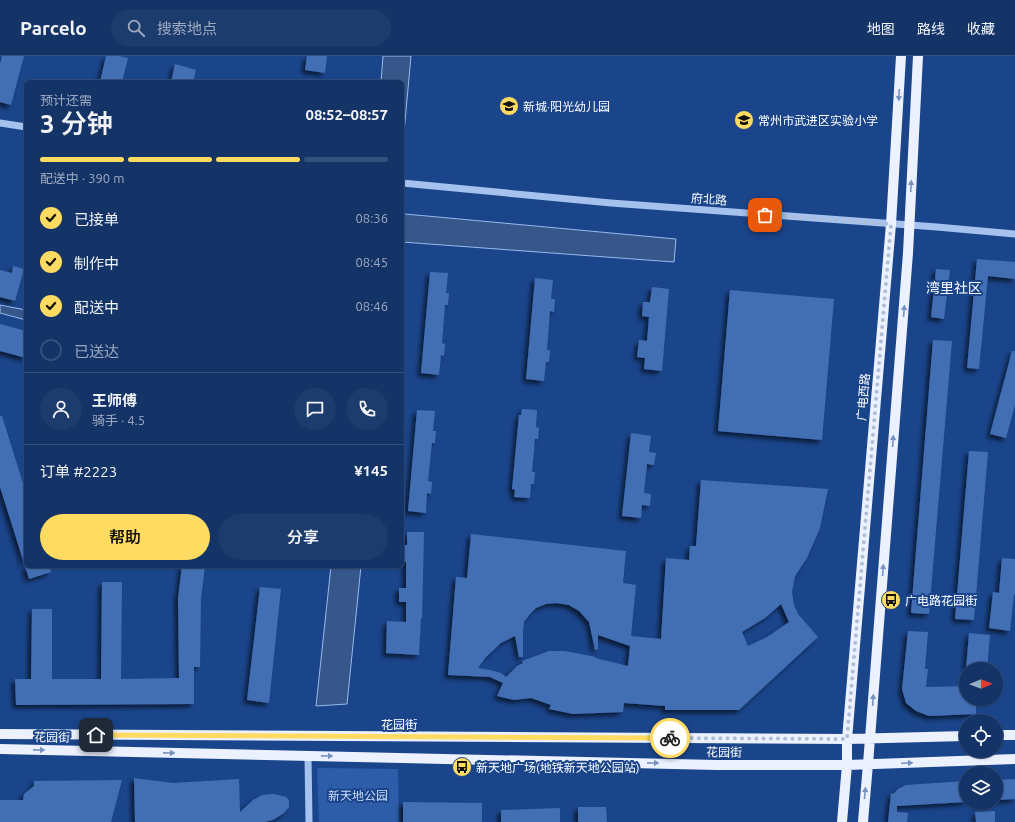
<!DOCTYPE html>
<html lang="zh">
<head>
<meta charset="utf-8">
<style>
	:root { --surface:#143468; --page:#1d3c6e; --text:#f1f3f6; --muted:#9daac0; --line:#334f7c; --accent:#ffdb61 }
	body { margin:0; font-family:Ubuntu,"Noto Sans SC",sans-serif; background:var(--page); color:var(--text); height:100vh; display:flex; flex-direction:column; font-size:15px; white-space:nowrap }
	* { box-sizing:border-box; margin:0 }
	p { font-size:13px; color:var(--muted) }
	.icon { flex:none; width:22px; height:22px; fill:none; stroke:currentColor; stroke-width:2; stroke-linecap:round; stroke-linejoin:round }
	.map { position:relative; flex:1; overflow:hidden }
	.panel { position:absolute; left:24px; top:24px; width:380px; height:488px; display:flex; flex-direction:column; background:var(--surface); border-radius:6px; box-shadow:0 1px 3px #0004,0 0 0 1px var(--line) }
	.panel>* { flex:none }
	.needle { width:26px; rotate:89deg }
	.fabs { position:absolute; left:959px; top:606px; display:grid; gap:8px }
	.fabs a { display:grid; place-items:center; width:44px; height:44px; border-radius:50%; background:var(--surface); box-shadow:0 1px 3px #0004,0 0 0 1px var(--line); font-size:20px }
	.pin { position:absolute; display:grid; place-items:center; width:34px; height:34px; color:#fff; margin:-17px; border-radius:8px; box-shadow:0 2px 6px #0006 }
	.courier { position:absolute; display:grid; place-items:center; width:40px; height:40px; margin:-20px; border:3px solid #ffdb61; border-radius:50%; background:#fff; color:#222; box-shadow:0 1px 5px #0007 }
	.summary em { font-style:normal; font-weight:600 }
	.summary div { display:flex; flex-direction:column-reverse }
	.summary { display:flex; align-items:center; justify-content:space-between; height:68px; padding:0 16px }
	h1 { font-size:26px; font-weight:600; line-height:30px }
	.bar { display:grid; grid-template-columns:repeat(4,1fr); gap:6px 4px; align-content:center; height:48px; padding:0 16px }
	.bar i { height:5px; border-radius:3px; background:var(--line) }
	.bar .active { background:var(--accent) }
	.bar p { grid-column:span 4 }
	.line { display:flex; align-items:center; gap:10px; padding:0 16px; border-top:1px solid var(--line) }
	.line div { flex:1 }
	.round { display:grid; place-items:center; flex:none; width:42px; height:42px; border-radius:21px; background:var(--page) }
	ol { padding:0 16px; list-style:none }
	li { display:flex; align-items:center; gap:12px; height:44px }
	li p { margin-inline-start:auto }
	li .icon { padding:4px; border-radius:50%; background:var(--accent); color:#111; stroke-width:4 }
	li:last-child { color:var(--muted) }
	li i { width:22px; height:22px; border:2px solid var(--line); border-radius:50% }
	.cta { display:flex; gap:8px; margin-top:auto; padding:8px 16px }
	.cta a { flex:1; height:46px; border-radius:24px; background:var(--accent); color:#111; font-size:16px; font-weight:600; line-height:46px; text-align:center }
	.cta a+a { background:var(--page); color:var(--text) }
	header { display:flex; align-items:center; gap:24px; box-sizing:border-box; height:56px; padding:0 20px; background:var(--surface); border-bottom:1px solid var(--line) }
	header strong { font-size:19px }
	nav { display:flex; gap:22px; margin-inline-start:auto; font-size:14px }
	.search { width:280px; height:36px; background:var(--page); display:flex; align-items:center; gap:10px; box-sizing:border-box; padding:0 14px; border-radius:22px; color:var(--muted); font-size:15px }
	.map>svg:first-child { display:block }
	.green { fill:#2d5da9 }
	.water { fill:#37568a; stroke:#97bbef }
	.building { fill:#436eb3; fill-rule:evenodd; filter:url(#shadow) }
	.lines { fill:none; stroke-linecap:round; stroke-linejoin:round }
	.minor { stroke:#a5c1ed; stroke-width:7 }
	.major { stroke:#ebf1ff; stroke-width:10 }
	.oneway { fill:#7892bf }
	.done { stroke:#afbed6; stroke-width:4; stroke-dasharray:0 7.2 }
	.route { stroke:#ffdb61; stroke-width:5 }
	.labels { text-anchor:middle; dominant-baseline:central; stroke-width:4; stroke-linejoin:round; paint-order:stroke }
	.poi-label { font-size:12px; fill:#fff; stroke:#1a458b; text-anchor:start }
	.street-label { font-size:12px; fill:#fff; stroke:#1a458b }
	.park-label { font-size:12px; fill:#caddfa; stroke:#1a458b }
	.quarter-label { font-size:14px; fill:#fff; stroke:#1a458b }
</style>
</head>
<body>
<header>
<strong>Parcelo</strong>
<div class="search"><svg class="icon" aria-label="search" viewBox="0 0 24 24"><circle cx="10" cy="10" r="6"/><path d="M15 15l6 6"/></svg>搜索地点</div>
<nav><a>地图</a><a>路线</a><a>收藏</a></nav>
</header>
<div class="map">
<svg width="1015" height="766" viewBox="0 0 1015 766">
	<defs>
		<filter id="shadow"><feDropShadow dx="-3.5" dy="3.5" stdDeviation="2" flood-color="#0009"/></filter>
	</defs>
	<rect width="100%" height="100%" fill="#1a458b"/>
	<!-- green -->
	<path class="green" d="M317 712 398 713 399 766H319Z"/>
	<!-- water -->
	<path class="water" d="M383 0H411L402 99V26H381Z
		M402 157 405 158 416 159 676 183 674 206 402 186Z
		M0 249 26 254V264L0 257Z
		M331 510H361L347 648 316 650Z"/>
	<!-- building -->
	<path class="building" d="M2 0H24L11 49 0 46V8Z
		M106 0H118L128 2 122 26H100Z
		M307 0H327L325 17 305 14Z
		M175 8 196 14 193 26H171Z
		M977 203 1015 206V223L988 220 979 313 967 312Z
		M13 210 24 213 15 245 0 241V214L12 217Z
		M936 213 950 214 944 263 931 261Z
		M430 216 448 217 446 237H449L448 249H445L442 287 445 288 444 300 441 299 439 319 421 317Z
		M535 222 553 224 551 243H555L554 256 550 255 547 294H550L549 306H546L544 325 526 323Z
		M652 231 669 233 662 315 644 313 645 302 637 301 639 284 647 285 649 261 642 260 643 246H650Z
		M730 234 834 243 822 384 718 375Z
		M0 268 26 275V302L0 295Z
		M933 284 952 285 929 558 911 557Z
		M1012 295H1015V349L1006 382 990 378Z
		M522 353 537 354 536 371 539 372 538 383H535L532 416H535L534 428H531L530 442 514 441 515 434 512 433 519 359H521Z
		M417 354 435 355 433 375H436L435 387H432L428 425 432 426 431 438 427 437 426 457 408 455Z
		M0 360H2L26 437V507H24L0 431Z
		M631 377 651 380 649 396 656 397 654 409 647 408 644 437 651 438 650 450 642 449 641 462 622 460Z
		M969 395 988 396 974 564 955 563Z
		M701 424 828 433 820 472 807 502 795 520 792 536 794 549 798 558 818 581 739 654H665V650L624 647 623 656 573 658 549 653 551 649 531 642 514 644 497 640 503 627 490 621 448 619 456 521 467 522 471 478 626 495 623 527 636 529 631 580 661 583 666 502 689 504 690 490H696ZM556 547 569 549 579 555 589 566 595 594 598 593V579L630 590 628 610 595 602 596 601 565 595H549L522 605 523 607 517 610 506 621 501 617 490 614 478 612 486 601 501 587 515 580 519 601H523V575L524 566 530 558 536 552 546 548ZM781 548 789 566 767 581 748 590 742 576 765 562Z
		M407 476H424L422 562H421L419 599 386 597 387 565 406 566V546H399V532H406V506H402V489H407Z
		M1002 502 1015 503V539L1014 538 1010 575 989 572 993 536 999 537Z
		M25 510H49L51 516 29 523Z
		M182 510H205L201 543 200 611H194V648L16 649 15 623H31L32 553H52V623H101L102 526H122L121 623 179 622 178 542Z
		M260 531 281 533 269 647 247 644Z
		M908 575 928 576 925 613H928L926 631 966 630V643H976V658L929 660 916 655 906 647 902 633Z
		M969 577 990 579 987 613H966Z
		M134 722 173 727 239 723 240 756 253 744 262 739 274 738 286 741 289 744V751L284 757 273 764 265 766H135Z
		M1015 723V743L996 744V724Z
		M122 724 111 766H0V744H23L24 738 34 730V725Z
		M966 725V746L897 750V756L908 757 907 766H888L891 737 893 738 898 733 906 729Z
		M403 746 482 747V766H403Z
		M578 751H606L607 766H578Z
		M560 752V766H501V754Z
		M995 755V766H976L975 756Z"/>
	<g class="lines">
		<!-- minor -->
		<path class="minor" d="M0 67 26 71
			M402 127 611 147 937 171 1015 178
			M308 700 309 766"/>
		<!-- major -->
		<path class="major" d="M0 678 847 683 966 680
			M996 679H1015
			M0 693 717 709H847L1015 703
			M842 766 847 709V683L891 168 901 0
			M863 766 868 708 908 197 918 0"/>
	</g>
	<!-- one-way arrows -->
	<defs><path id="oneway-solid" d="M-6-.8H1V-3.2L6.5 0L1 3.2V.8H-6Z"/></defs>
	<g class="oneway">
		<use href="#oneway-solid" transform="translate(899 39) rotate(93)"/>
		<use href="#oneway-solid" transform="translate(911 130) rotate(-87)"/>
		<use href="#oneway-solid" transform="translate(904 255) rotate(-86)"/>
		<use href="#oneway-solid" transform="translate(893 385) rotate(-86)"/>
		<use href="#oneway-solid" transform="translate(883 514) rotate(-86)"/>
		<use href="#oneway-solid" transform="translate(873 644) rotate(-86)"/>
		<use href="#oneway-solid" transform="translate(39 694) rotate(1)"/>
		<use href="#oneway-solid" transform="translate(169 697) rotate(1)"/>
		<use href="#oneway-solid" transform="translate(327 700) rotate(1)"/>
		<use href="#oneway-solid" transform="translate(653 707) rotate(1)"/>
		<use href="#oneway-solid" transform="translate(907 707) rotate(-2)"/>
		<use href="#oneway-solid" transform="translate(865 737) rotate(-84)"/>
	</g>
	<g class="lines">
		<!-- done -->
		<path class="done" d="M670 682 847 683 891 168 765 159"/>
		<!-- route -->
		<path class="route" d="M96 679 670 682"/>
	</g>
	<!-- icons -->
	<defs>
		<g id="school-disc" transform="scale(1)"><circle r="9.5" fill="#ffdb61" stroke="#1a458b"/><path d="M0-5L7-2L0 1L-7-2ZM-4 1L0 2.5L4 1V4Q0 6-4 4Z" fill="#111"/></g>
		<g id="bus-disc" transform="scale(1)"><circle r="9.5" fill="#ffdb61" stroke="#1a458b"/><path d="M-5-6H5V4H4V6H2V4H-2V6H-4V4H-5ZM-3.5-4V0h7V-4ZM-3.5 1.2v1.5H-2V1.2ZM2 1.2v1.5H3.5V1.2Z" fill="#111"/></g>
	</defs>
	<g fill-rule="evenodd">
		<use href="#school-disc" x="509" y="50"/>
		<use href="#school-disc" x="744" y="64"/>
		<use href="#bus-disc" x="891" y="544"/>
		<use href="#bus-disc" x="462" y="711"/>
	</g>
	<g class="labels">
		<!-- poi labels -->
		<g class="poi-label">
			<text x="523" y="50">新城·阳光幼儿园</text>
			<text x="758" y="64">常州市武进区实验小学</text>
			<text x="905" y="544">广电路花园街</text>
			<text x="476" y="711">新天地广场(地铁新天地公园站)</text>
		</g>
		<!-- street labels -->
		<g class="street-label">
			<text transform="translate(709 143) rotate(4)">府北路</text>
			<text transform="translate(863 341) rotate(-85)">广电西路</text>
			<text x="399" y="668">花园街</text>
			<text transform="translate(52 681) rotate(1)">花园街</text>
			<text transform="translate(724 696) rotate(1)">花园街</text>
		</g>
		<!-- park labels -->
		<g class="park-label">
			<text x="358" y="739">新天地公园</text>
		</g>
		<!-- quarter labels -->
		<g class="quarter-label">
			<text x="954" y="232">湾里社区</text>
		</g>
	</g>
</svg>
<div class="fabs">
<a><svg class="needle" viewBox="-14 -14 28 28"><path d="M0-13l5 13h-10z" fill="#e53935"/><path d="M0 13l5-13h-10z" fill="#9daac0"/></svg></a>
<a><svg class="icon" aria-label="locate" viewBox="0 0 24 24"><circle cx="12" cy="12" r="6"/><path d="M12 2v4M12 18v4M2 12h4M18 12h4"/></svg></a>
<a><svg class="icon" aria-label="layers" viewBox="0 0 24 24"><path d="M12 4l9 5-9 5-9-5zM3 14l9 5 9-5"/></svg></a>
</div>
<div class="pin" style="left:765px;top:159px;background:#ea580c"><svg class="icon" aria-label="bag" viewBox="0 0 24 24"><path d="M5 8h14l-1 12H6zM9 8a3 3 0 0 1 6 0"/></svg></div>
<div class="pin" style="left:96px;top:679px;background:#1f2937"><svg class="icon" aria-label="home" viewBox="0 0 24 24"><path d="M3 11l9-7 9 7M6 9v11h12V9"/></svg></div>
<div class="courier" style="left:670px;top:682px"><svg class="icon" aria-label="bike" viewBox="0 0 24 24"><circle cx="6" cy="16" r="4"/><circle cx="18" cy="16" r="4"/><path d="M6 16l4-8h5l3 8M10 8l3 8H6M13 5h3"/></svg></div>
<section class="panel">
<div class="summary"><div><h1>3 分钟</h1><p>预计还需</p></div><em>08:52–08:57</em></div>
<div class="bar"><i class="active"></i><i class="active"></i><i class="active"></i><i></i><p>配送中 · 390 m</p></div>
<ol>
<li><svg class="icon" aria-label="check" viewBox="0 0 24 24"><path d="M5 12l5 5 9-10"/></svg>已接单<p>08:36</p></li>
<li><svg class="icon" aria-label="check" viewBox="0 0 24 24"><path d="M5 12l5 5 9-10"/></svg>制作中<p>08:45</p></li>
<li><svg class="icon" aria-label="check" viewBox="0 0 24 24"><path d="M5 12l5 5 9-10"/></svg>配送中<p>08:46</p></li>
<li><i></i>已送达</li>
</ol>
<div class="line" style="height:72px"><a class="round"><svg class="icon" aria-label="person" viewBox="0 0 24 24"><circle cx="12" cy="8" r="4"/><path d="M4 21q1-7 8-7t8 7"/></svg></a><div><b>王师傅</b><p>骑手 · 4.5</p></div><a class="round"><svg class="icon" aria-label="chat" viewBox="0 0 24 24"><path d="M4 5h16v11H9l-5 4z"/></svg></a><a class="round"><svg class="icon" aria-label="phone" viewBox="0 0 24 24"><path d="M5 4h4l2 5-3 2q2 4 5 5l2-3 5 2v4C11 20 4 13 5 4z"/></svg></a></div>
<div class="line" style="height:52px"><div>订单 #2223</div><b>¥145</b></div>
<div class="cta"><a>帮助</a><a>分享</a></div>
</section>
</div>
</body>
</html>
